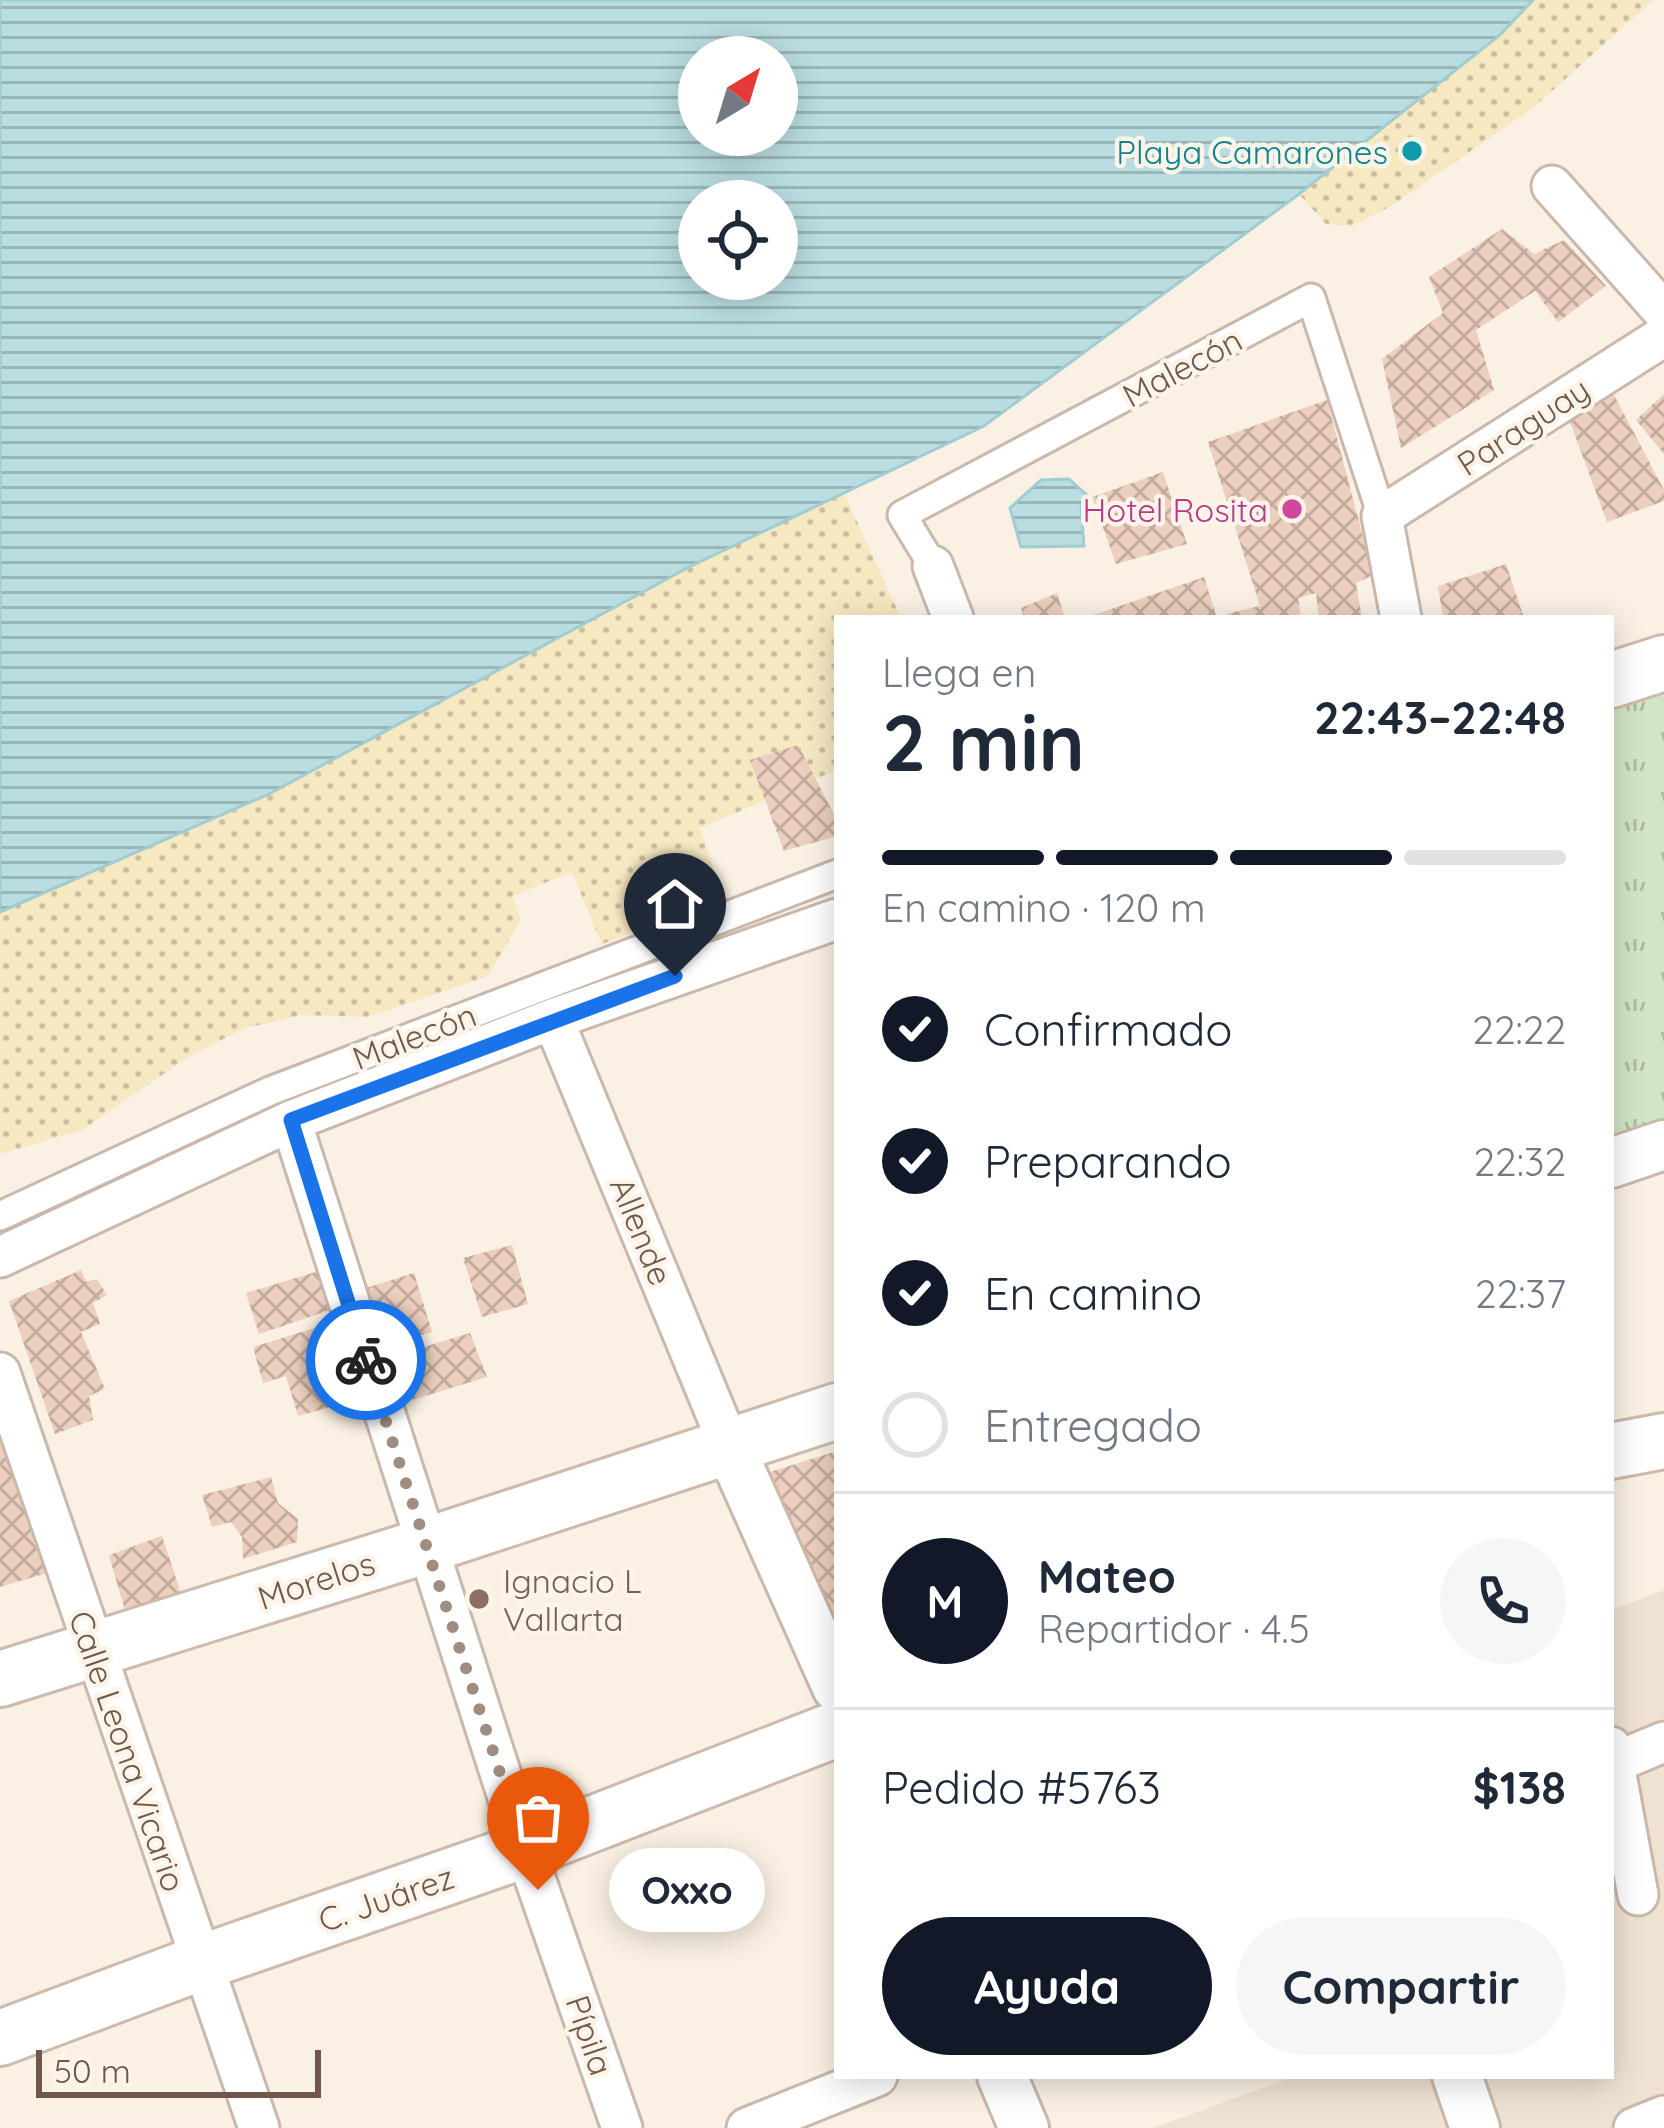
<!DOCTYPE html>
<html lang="es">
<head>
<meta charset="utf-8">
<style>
	:root { --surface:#fff; --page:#f6f6f7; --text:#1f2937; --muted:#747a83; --line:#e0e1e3; --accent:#111827 }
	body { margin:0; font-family:Quicksand,sans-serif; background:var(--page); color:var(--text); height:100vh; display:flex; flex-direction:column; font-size:45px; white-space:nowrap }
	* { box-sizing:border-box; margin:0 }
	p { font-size:39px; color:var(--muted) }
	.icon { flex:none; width:66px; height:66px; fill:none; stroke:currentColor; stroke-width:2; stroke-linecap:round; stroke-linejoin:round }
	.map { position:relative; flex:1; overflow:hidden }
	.side { position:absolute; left:834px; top:615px; width:780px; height:1464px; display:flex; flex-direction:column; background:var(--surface); border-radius:0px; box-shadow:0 6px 30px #0003 }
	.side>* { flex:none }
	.needle { width:78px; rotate:38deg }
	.controls { position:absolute; left:678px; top:36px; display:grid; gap:24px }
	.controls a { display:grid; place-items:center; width:120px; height:120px; border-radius:50%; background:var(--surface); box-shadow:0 6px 30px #0003; font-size:60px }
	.scale { position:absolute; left:36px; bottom:30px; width:285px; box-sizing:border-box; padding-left:12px; border:6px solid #6f574c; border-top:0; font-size:33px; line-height:42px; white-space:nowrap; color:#6f574c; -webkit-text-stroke:9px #fdf4e9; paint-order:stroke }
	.pin { position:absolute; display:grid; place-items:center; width:102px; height:102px; color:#fff; margin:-123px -51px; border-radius:50% 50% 50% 0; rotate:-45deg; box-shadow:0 0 12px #0007 }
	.pin .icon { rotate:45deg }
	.courier { position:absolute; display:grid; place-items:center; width:120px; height:120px; margin:-60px; border:9px solid #1a73e8; border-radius:50%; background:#fff; color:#222; box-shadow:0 3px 15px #0007 }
	.bubble { position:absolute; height:84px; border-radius:42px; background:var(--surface); box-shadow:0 6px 30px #0003; font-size:39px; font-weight:700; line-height:84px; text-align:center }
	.overview em { font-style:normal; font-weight:700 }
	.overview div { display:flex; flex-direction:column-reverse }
	.overview { display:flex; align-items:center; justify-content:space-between; height:204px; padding:0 48px }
	h1 { font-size:78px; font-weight:700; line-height:90px }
	.bar { display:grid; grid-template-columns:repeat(4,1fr); gap:18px 12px; align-content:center; height:144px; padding:0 48px }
	.bar i { height:15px; border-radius:9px; background:var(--line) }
	.bar .current { background:var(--accent) }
	.bar p { grid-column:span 4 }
	.line { display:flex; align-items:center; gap:30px; padding:0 48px; border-top:3px solid var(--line) }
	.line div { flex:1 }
	.round { display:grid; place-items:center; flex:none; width:126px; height:126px; border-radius:63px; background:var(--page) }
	ol { padding:0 48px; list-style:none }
	li { display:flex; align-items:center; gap:36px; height:132px }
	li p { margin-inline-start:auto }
	li .icon { padding:12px; border-radius:50%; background:var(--accent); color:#fff; stroke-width:4 }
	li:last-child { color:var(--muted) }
	li i { width:66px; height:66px; border:6px solid var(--line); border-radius:50% }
	.cta { display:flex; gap:24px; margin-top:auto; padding:24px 48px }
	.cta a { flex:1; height:138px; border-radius:72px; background:var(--accent); color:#fff; font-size:48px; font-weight:700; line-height:138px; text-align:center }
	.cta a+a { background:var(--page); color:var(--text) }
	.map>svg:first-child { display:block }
	.residential { fill:#f0e2d3 }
	.grass { fill:url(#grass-tufts) }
	.sand { fill:url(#sand-dots) }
	.water { fill:url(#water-rules); stroke:#a1ccd1; stroke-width:3; fill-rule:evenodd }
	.building { fill:url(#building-cross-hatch) }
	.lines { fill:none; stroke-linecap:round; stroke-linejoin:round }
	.pedestrian-casing { stroke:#c9b8ab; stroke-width:33 }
	.minor-casing { stroke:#c9b8ab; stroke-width:45 }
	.tertiary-casing { stroke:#c9b8ab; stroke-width:54 }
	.secondary-casing { stroke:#cebaac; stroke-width:60 }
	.pedestrian { stroke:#fff; stroke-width:27 }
	.minor { stroke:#fff; stroke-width:39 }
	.tertiary { stroke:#fff; stroke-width:48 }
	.secondary { stroke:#fff; stroke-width:54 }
	.done { stroke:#a08d81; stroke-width:12; stroke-dasharray:0 21.6 }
	.route { stroke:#1a73e8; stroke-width:15 }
	.culture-dot { fill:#0f9aa8; stroke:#fdf4e9; stroke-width:4.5 }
	.hotel-dot { fill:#d1479c; stroke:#fdf4e9; stroke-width:4.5 }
	.education-dot { fill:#8d6e63; stroke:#fdf4e9; stroke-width:4.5 }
	.labels { text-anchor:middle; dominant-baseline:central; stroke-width:9; stroke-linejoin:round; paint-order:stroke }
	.culture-label { font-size:33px; fill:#0d838f; stroke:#fdf4e9; text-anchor:end }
	.street-label { font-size:33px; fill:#6f574c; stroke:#fdf4e9 }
	.hotel-label { font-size:33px; fill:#b23c85; stroke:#fdf4e9; text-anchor:end }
	.education-label { font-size:33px; fill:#785e54; stroke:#fdf4e9; text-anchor:start }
</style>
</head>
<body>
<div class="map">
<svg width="1664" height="2128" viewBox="0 0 1664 2128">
	<defs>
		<pattern id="grass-tufts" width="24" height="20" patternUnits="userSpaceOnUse" patternTransform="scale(3)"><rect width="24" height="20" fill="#d2e5c4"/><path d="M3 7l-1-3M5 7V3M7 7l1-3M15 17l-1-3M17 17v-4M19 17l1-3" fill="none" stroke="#afbca1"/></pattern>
		<pattern id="sand-dots" width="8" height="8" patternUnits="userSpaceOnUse" patternTransform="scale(3)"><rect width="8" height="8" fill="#f6e8c1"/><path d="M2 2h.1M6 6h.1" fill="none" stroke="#cbbf9f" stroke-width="1.8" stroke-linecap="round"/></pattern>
		<pattern id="water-rules" width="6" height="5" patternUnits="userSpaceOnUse" patternTransform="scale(3)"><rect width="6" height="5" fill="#badde1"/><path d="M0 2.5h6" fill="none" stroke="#9bb6b9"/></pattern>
		<pattern id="building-cross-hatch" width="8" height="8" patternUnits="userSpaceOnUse" patternTransform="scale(3)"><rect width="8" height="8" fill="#eccfbe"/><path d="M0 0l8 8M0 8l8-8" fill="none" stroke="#c3ab9d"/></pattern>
	</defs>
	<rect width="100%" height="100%" fill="#faf0e3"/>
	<!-- residential -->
	<path class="residential" d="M1664 1590V2128H1154L1295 2076H1611V1610Z"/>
	<!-- grass -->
	<path class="grass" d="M1664 685V1119L1611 1137V702Z"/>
	<!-- sand -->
	<path class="sand" d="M1533 0H1653L1533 108 1391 206 1352 226 1326 224 1299 194 1500 35Z
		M844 493 901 618H837V770L700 828 724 897 602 944 572 872 512 896 521 919 488 976 368 1017 302 1015 245 1028 188 1057 82 1130 0 1154V912L269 794 689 567Z"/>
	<!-- water -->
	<path class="water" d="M0 0H1533L1500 35 1299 194 984 426 689 567 269 794 0 912ZM699 57H777V135H699ZM699 201H777V279H699Z
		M1069 479 1087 495 1081 506 1084 546 1021 547 1010 508 1041 480Z"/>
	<!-- building -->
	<path class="building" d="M1502 229 1534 254 1564 240 1606 286 1558 322 1535 291 1476 330 1494 390 1401 448 1382 359 1443 313 1429 277Z
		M1613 393 1664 490V501L1607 522 1570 422Z
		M1664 394V454L1636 420Z
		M1327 400 1373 575 1356 583 1362 618H1319L1316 593 1298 598 1301 618H1226V614L1260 606 1208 442Z
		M1163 472 1187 544 1116 564 1092 497Z
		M1506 564 1524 618H1443L1438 586Z
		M1204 577 1217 618H1088V617Z
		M1057 593 1065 618H1024L1021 608Z
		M798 745 837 820V836L784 851 750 760Z
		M512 1245 528 1304 482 1317 463 1258Z
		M81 1270 86 1282 97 1279 107 1295 93 1303 100 1324 81 1332 105 1389 89 1396 93 1420 55 1434 9 1301Z
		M319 1271 333 1309 259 1334 246 1293Z
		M414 1273 432 1332 375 1349 356 1291Z
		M327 1324 339 1347 356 1340 373 1395 298 1416 286 1376 263 1383 253 1347Z
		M470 1333 487 1377 392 1406 381 1360Z
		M0 1400 46 1537 34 1543 47 1573 0 1587Z
		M837 1451V1640L760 1475Z
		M271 1477 278 1503 298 1519 297 1542 243 1559 242 1537 231 1522 212 1527 202 1495Z
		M162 1536 184 1603 128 1621 109 1555Z"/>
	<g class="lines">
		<!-- pedestrian casing -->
		<g class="pedestrian-casing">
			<path id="pedestrian" d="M933 566 902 515 1311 298 1382 516
				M0 1216 270 1091 837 874"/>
		</g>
		<!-- minor casing -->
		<g class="minor-casing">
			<path id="minor" d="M1552 186 1664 312
				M933 566 953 618
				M1401 618 1382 516 1664 336
				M553 1019 729 1445
				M291 1121 525 1850 622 2128
				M0 1257 291 1121 553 1019 837 919
				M0 1373 259 2128
				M1611 1747 1638 1895
				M1611 1764 1664 1742
				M747 2128 877 2076
				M1634 2128 1664 2116"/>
		</g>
		<!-- tertiary casing -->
		<g class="tertiary-casing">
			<path id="tertiary" d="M1611 1163 1664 1145
				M729 1445 837 1687
				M1002 2076 1024 2128
				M1457 2076 1475 2128"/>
		</g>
		<!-- secondary casing -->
		<g class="secondary-casing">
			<path id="secondary" d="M1611 680 1664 663
				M1611 1451 1664 1441
				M0 1679 425 1546 837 1411
				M0 2038 200 1963 525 1850 837 1729"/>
		</g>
		<!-- pedestrian -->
		<use href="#pedestrian" class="pedestrian"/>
		<!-- minor -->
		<use href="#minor" class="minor"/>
		<!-- tertiary -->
		<use href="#tertiary" class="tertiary"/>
		<!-- secondary -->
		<use href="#secondary" class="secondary"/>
	</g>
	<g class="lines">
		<!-- done -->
		<path class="done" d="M366 1360 538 1890"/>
		<!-- route -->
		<path class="route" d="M366 1360 291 1120 675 976"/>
	</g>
	<!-- markers -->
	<circle class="culture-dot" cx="1412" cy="151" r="12"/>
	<circle class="hotel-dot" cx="1292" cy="509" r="12"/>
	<circle class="education-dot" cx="479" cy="1599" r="12"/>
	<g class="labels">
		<!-- culture labels -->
		<g class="culture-label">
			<text x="1388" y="151">Playa Camarones</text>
		</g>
		<!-- street labels -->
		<g class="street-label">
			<text transform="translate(1182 367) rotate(-28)">Malecón</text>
			<text transform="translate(1523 426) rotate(-33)">Paraguay</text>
			<text transform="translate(414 1036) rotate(-21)">Malecón</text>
			<text transform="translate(642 1231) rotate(68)">Allende</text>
			<text transform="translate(316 1580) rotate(-18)">Morelos</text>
			<text transform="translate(128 1751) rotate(71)">Calle Leona Vicario</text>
			<text transform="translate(386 1898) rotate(-19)">C. Juárez</text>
			<text transform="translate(590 2035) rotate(71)">Pípila</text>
		</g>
		<!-- hotel labels -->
		<g class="hotel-label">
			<text x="1268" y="509">Hotel Rosita</text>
		</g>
		<!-- education labels -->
		<g class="education-label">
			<text x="503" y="1580">Ignacio L<tspan x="503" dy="38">Vallarta</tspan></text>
		</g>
	</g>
</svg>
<div class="controls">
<a><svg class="needle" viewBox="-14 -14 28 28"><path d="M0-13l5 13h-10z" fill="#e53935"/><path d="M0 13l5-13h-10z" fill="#747a83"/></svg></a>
<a><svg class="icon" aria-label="locate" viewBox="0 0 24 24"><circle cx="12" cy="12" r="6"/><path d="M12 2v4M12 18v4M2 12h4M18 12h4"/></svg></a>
</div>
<div class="scale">50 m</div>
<div class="pin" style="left:538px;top:1890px;background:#ea580c"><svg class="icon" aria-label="bag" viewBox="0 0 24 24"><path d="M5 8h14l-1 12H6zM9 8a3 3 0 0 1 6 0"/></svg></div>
<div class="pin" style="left:675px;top:976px;background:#1f2937"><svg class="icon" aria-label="home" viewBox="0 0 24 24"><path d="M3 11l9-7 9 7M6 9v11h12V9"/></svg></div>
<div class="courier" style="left:366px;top:1360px"><svg class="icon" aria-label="bike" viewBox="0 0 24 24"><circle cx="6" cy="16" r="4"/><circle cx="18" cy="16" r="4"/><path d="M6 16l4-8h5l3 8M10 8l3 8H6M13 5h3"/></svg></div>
<div class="bubble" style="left:609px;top:1848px;width:156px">Oxxo</div>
<section class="side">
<div class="overview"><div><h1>2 min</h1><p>Llega en</p></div><em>22:43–22:48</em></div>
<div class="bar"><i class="current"></i><i class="current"></i><i class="current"></i><i></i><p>En camino · 120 m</p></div>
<ol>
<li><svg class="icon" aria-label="check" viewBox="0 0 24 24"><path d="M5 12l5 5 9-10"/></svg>Confirmado<p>22:22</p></li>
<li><svg class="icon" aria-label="check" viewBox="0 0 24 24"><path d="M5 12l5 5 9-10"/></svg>Preparando<p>22:32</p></li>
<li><svg class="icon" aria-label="check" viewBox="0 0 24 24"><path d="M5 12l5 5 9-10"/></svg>En camino<p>22:37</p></li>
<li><i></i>Entregado</li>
</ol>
<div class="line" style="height:216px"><b class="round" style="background:var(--accent);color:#fff">M</b><div><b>Mateo</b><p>Repartidor · 4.5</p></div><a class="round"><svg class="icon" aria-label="phone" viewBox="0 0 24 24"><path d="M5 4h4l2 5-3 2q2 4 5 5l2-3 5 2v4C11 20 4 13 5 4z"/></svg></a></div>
<div class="line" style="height:156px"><div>Pedido #5763</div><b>$138</b></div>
<div class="cta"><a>Ayuda</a><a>Compartir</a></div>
</section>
</div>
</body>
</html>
